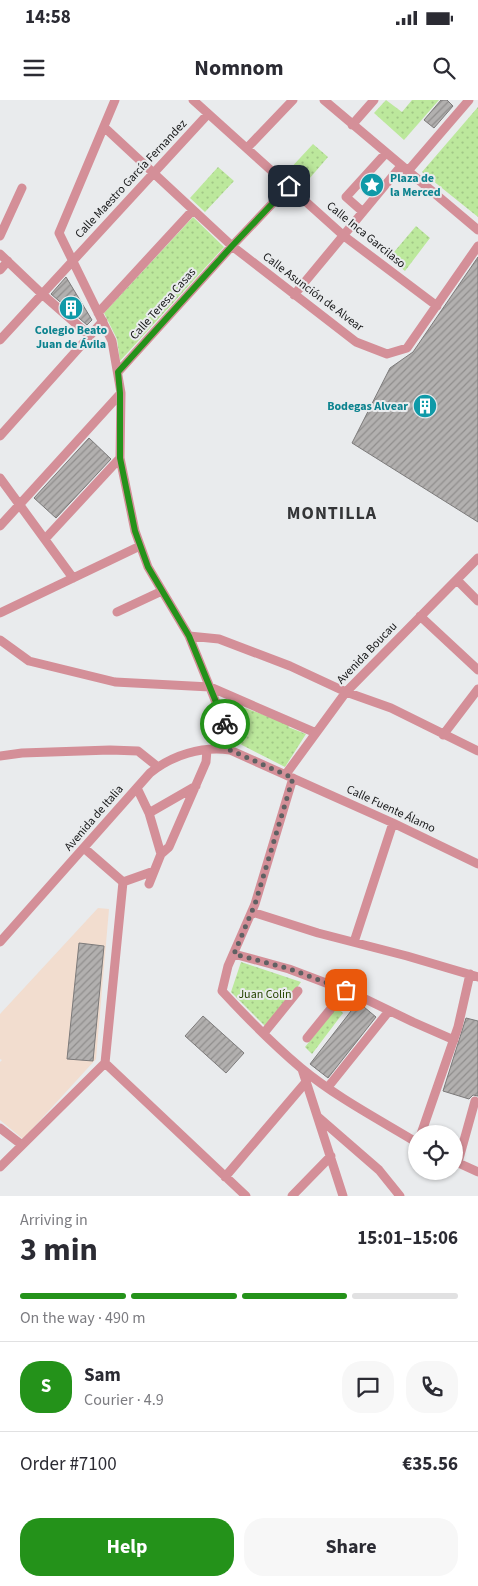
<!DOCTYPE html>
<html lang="en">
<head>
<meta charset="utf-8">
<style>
	:root { --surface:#fff; --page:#f7f7f7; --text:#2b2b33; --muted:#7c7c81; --line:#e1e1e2; --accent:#24921a }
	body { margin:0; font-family:"Source Sans 3",sans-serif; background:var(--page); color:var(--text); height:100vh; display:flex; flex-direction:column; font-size:19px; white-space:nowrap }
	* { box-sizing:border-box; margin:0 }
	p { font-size:16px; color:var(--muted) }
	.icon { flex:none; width:28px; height:28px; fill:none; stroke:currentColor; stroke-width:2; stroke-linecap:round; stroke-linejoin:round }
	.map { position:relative; height:1096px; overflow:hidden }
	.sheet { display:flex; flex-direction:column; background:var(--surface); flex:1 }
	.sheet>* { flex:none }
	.tools { position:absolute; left:408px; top:1025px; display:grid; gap:10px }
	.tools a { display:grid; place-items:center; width:55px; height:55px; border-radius:50%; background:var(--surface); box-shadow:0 1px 4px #0004; font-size:25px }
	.pin { position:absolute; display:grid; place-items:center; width:42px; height:42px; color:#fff; margin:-21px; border-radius:10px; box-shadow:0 2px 8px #0006 }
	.courier { position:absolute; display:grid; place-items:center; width:50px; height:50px; margin:-25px; border:4px solid #24921a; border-radius:50%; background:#fff; color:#222; box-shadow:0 1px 6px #0007 }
	.headline em { font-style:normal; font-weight:700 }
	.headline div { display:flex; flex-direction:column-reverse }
	.headline { display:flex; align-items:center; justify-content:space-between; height:85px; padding:0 20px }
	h1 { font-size:32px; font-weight:700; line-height:38px }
	.bar { display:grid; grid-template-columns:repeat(4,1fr); gap:8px 5px; align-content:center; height:60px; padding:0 20px }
	.bar i { height:6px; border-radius:4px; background:var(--line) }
	.bar .on { background:var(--accent) }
	.bar p { grid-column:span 4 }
	.line { display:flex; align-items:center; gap:12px; padding:0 20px; border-top:1px solid var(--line) }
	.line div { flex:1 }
	.round { display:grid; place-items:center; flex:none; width:52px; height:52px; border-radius:20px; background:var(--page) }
	.primary-button { display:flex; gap:10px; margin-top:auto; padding:10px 20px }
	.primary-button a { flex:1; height:58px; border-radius:20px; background:var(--accent); color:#fff; font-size:20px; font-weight:700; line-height:58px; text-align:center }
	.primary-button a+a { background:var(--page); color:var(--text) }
	.status { display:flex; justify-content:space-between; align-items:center; height:35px; padding:0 25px; background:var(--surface); direction:ltr }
	.status svg { height:14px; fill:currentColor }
	header { display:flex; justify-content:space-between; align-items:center; height:65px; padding:0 20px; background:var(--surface); font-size:22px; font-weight:700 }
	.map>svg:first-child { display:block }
	.education { fill:#f2ddcf }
	.park { fill:url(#park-dots) }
	.building { fill:url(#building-hatch); stroke:#7c7a7a }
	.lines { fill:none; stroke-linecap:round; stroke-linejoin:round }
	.minor { stroke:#d48f98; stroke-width:9 }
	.done { stroke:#606163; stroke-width:5; stroke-dasharray:0 9 }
	.route { stroke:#24921a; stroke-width:6 }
	.labels { text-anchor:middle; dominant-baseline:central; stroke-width:4; stroke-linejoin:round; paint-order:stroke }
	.culture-label { font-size:12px; font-weight:bold; fill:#0d838f; stroke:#e9ebed; text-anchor:start }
	.street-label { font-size:12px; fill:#161718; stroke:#e9ebed }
	.park-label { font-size:12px; fill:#254401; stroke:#e9ebed }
	.district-label { font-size:18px; font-weight:bold; letter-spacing:1px; fill:#343537; stroke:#e9ebed }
</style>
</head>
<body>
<div class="status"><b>14:58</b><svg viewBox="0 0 49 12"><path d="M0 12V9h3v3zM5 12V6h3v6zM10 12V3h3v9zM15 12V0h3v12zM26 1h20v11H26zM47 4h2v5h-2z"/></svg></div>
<header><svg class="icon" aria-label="menu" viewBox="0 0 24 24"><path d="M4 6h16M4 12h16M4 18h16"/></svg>Nomnom<svg class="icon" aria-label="search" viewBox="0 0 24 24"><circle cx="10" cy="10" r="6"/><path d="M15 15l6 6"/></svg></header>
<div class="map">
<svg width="478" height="1096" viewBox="0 0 478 1096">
	<defs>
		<pattern id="park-dots" width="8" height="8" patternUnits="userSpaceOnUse" patternTransform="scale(1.25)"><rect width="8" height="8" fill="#bce89c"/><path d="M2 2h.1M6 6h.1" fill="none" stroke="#a1c686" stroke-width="1.8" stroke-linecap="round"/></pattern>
		<pattern id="building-hatch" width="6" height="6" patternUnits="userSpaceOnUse" patternTransform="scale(1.25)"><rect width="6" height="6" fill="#b2b0af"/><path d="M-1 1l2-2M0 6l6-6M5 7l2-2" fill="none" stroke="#908e8d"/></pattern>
	</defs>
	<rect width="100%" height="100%" fill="#e9ebed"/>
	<!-- education -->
	<path class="education" d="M98 808 109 809 96 959 23 1039 0 1020V962L2 960 0 959V914Z"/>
	<!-- park -->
	<path class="park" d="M386 0 402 12 412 0H439L404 40 374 13Z
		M478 7V117L422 72Z
		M313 44 328 57 303 86 287 72Z
		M218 67 234 81 205 112 190 98Z
		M193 117 224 147 120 261 117 239 104 213Z
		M416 126 430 138 405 171 389 158Z
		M228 602 292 625 288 627 306 634 285 667 238 643 236 631Z
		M241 862 301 882 268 929 231 892Z
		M337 907 343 913 312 954 305 947Z"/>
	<!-- building -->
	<path class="building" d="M441 0H447L453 6 434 28 424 20Z
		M478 157V422L352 343 390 268 413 252Z
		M66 177 92 220 87 225 51 194Z
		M89 338 111 359 56 418 34 398Z
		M79 843 104 846 93 961 67 959Z
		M358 902 376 917 328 978 310 964Z
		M203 916 244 953 226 973 185 936Z
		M466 918 478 921V996L473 995 469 999 443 991Z"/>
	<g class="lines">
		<!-- minor -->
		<path class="minor" d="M115 0 59 133 112 241 121 293 120 358 135 431 148 467 189 536 228 632 230 650
			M193 0 344 136 437 206
			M324 0 478 130
			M352 25 374 0
			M104 27 232 146 356 242 387 254 407 248 478 146
			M247 48 293 0
			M407 72 469 0
			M363 112 346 97 386 53
			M0 136 22 88
			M0 154 42 194 90 236
			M0 170 8 161
			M294 195 401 66
			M98 213 193 110
			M0 240 208 14
			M118 272 232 146 289 86
			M0 336 103 221
			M0 378 73 478
			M0 426 121 293
			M45 439 120 358
			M457 480 478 501
			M117 512 162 491
			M0 513 140 446
			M420 516 478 570
			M189 536 219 539 290 566 346 592 391 608 478 651
			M0 540 29 561 115 582 210 587 316 633
			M443 635 478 589
			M0 656 22 653 110 650 138 651 158 667
			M286 674 346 592 478 458
			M293 678 255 804 228 866 222 891C247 918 273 944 301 968 336 997 378 1019 416 1042
			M137 688 149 713 161 754 169 747 206 662 207 650
			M149 713 196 686
			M84 748 123 782 105 963
			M123 782 154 771
			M149 784 161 754
			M252 812 318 833 407 856 478 877
			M0 842 150 673C172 655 202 646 230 650L393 723 478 764
			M354 842 393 723
			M234 854 289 869 355 894 413 922 454 940
			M264 933 298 891
			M307 938 346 890
			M105 963 246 1096
			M302 969 343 1096
			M328 987 389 911
			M318 1017 379 1070 400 1096
			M0 1028 22 1045
			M421 1034 458 927 470 874
			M454 1061 478 1072
			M458 1062 475 1001
			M0 1067 105 963
			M225 1077 306 982
			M292 1096 331 1056"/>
	</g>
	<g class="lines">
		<!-- done -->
		<path class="done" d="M225 624 228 632 230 650 293 678 255 804 234 854 290 869 346 890"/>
		<!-- route -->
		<path class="route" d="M225 624 189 536 148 467 135 431 120 358V293L118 272 232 146 289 86"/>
	</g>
	<!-- icons -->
	<defs>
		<g id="sight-disc" transform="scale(1.25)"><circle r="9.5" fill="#0f9aa8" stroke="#e9ebed"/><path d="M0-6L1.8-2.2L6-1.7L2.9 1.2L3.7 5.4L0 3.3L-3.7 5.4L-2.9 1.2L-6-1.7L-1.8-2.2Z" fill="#fff"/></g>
		<g id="building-disc" transform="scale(1.25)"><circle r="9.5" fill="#0f9aa8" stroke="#e9ebed"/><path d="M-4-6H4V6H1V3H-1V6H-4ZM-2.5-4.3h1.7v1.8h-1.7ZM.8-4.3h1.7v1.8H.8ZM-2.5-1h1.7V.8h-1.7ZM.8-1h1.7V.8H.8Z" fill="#fff"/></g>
	</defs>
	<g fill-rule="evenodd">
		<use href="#sight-disc" x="372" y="85"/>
		<use href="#building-disc" x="71" y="208"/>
		<use href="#building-disc" x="425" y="306"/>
	</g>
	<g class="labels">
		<!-- culture labels -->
		<g class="culture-label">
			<text x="390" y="78">Plaza de<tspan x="390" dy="14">la Merced</tspan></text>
			<text x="71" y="230" text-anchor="middle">Colegio Beato<tspan x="71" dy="14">Juan de Ávila</tspan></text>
			<text x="408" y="306" text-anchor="end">Bodegas Alvear</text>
		</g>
		<!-- street labels -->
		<g class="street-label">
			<text transform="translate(131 79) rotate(-47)">Calle Maestro García Fernandez</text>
			<text transform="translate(366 135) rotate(39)">Calle Inca Garcilaso</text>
			<text transform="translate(313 192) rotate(37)">Calle Asunción de Alvear</text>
			<text transform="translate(163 204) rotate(-48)">Calle Teresa Casas</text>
			<text transform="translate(367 553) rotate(-46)">Avenida Boucau</text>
			<text transform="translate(391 709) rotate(25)">Calle Fuente Álamo</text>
			<text transform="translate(94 718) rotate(-49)">Avenida de Italia</text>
		</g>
		<!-- park labels -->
		<g class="park-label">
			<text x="265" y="894">Juan Colín</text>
		</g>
		<!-- district labels -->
		<g class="district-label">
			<text x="332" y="413">MONTILLA</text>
		</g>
	</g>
</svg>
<div class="tools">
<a><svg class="icon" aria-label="locate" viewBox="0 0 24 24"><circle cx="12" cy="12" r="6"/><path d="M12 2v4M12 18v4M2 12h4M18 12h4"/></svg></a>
</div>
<div class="pin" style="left:346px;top:890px;background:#ea580c"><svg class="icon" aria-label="bag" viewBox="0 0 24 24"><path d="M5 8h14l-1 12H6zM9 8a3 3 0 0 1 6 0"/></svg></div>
<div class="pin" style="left:289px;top:86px;background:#1f2937"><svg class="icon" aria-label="home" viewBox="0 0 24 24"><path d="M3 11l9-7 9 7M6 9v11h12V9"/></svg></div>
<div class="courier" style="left:225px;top:624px"><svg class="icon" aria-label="bike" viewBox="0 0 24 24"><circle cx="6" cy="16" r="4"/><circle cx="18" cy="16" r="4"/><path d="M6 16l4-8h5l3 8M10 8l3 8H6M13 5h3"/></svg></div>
</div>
<section class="sheet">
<div class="headline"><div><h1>3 min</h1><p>Arriving in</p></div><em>15:01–15:06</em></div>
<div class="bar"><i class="on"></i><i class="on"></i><i class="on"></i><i></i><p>On the way · 490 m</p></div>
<div class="line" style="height:90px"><b class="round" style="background:var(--accent);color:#fff">S</b><div><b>Sam</b><p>Courier · 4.9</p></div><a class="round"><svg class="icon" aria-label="chat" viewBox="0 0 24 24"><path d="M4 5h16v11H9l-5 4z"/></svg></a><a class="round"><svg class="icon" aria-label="phone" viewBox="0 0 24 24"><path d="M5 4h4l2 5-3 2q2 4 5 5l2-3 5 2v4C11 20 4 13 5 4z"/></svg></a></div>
<div class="line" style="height:65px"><div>Order #7100</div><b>€35.56</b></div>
<div class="primary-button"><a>Help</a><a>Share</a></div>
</section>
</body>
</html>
